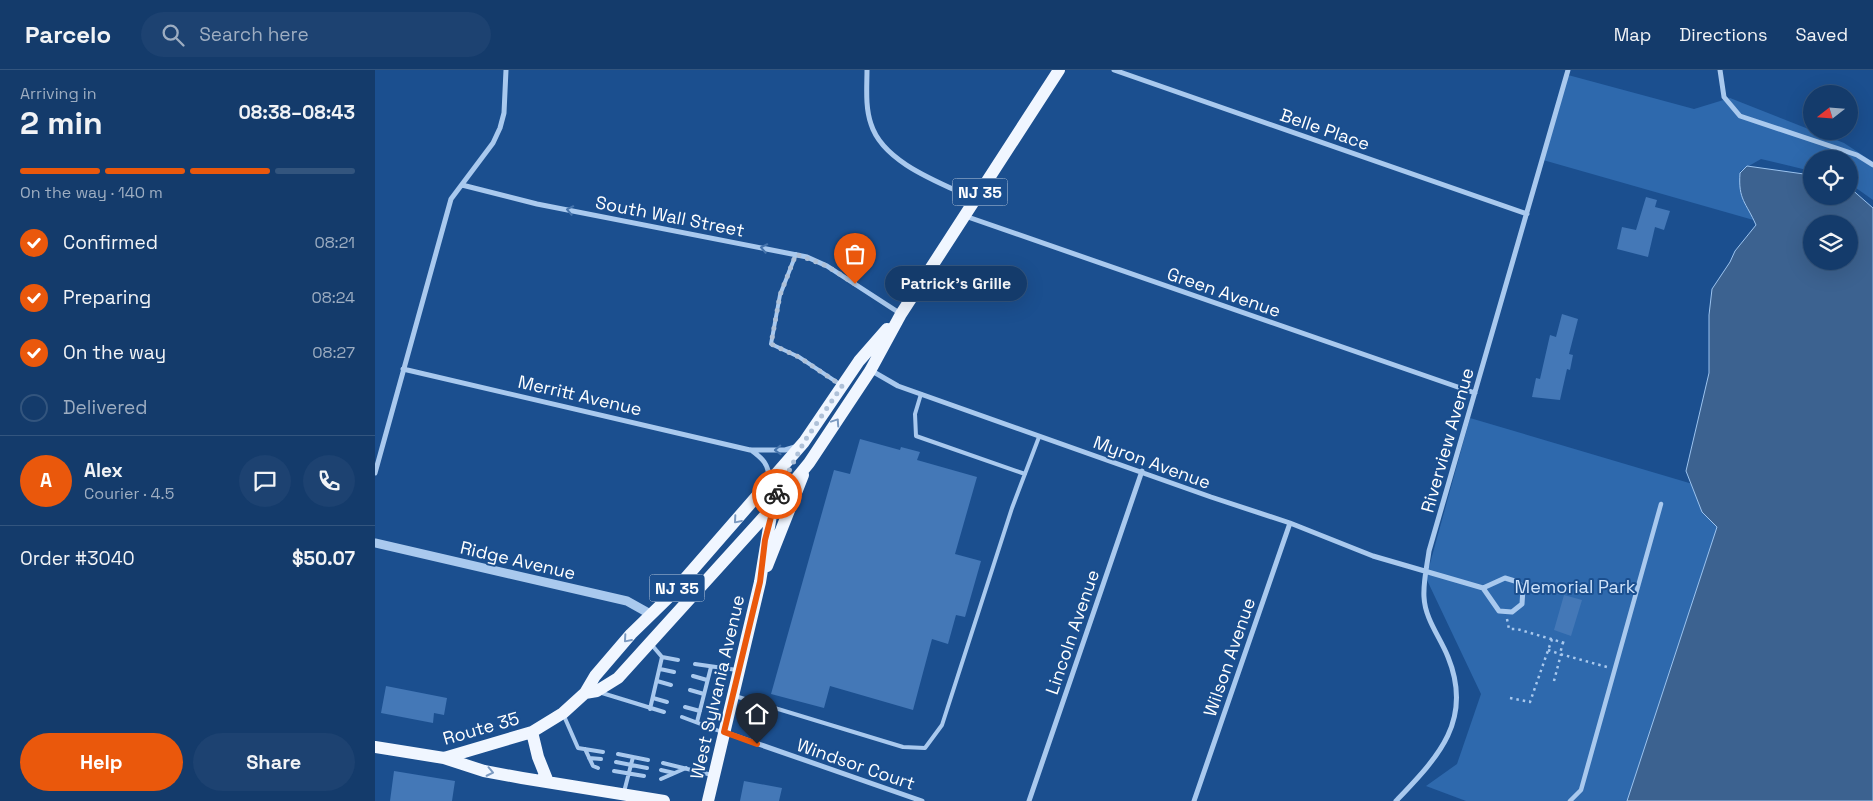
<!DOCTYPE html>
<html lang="en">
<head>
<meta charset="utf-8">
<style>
	:root { --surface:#143b6b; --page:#1d4271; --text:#f1f3f6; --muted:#9dadc1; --line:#33557e; --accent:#ea580c }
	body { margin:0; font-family:"Space Grotesk",sans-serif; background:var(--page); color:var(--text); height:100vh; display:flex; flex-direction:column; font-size:19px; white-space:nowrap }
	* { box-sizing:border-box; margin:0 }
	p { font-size:16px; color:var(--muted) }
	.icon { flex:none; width:28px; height:28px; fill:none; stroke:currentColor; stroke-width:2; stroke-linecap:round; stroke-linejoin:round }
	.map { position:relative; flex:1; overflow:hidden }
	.drawer { display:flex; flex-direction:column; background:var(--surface); width:375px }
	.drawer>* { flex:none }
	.needle { width:32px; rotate:253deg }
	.tools { position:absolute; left:1428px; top:15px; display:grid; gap:10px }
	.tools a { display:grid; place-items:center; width:55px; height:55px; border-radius:50%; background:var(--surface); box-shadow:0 5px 20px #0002,0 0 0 1px var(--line); font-size:25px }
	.pin { position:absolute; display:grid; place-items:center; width:42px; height:42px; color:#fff; margin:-51px -21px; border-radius:50% 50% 50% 0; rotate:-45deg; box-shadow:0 0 5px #0007 }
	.pin .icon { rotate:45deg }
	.courier { position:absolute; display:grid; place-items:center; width:50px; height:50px; margin:-25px; border:4px solid #ea580c; border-radius:50%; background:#fff; color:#222; box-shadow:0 1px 6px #0007 }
	.bubble { position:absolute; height:35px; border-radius:18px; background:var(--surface); box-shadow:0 5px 20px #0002,0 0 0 1px var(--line); font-size:16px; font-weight:700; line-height:35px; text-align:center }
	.summary em { font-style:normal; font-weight:700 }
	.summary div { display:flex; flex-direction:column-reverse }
	.summary { display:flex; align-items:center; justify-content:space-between; height:85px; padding:0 20px }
	h1 { font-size:32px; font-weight:700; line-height:38px }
	.bar { display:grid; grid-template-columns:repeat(4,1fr); gap:8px 5px; align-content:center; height:60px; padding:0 20px }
	.bar i { height:6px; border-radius:4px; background:var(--line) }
	.bar .on { background:var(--accent) }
	.bar p { grid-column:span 4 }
	.line { display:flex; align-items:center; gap:12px; padding:0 20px; border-top:1px solid var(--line) }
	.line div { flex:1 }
	.round { display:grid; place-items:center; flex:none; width:52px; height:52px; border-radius:26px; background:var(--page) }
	ol { padding:0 20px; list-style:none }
	li { display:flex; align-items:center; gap:15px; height:55px }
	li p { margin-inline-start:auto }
	li .icon { padding:5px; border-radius:50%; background:var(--accent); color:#fff; stroke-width:4 }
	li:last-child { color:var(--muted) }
	li i { width:28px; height:28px; border:2px solid var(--line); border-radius:50% }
	.button { display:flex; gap:10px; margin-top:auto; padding:10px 20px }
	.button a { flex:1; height:58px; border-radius:30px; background:var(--accent); color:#fff; font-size:20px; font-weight:700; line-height:58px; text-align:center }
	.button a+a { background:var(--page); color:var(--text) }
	header { display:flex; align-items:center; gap:30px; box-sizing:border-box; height:70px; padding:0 25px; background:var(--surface); border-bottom:1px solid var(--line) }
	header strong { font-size:24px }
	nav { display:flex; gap:28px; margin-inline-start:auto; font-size:18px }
	.search { width:350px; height:45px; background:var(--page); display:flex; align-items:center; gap:12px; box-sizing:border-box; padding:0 18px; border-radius:28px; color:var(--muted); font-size:19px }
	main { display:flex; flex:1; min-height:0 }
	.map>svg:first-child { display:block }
	.green { fill:#2e69ad }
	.water { fill:#3c6290; stroke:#9cc4f0; fill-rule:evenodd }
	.building { fill:#4478b7 }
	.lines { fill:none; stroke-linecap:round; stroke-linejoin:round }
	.path { stroke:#a9c9ee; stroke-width:2.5; stroke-dasharray:2.5 4; stroke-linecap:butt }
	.service { stroke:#a9c9ee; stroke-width:4 }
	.pedestrian { stroke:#a9c9ee; stroke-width:4.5 }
	.minor { stroke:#a9c9ee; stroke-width:5 }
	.tertiary { stroke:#a9c9ee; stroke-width:9 }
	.primary { stroke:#f0f6ff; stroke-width:12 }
	.oneway { stroke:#4674ac }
	.oneway2 { stroke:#7b9ac1 }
	.done { stroke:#afc1d8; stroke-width:5; stroke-dasharray:0 9 }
	.route { stroke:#ea580c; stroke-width:6 }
	.labels { text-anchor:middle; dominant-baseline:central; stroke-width:4; stroke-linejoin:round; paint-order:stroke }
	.shield { fill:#1b4f8f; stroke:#bbcadd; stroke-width:1 }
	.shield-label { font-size:16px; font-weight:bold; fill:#fff }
	.street-label { font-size:18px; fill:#fff; stroke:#1b4f8f }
	.park-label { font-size:18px; fill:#cfe3fa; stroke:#1b4f8f }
</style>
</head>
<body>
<header>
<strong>Parcelo</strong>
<div class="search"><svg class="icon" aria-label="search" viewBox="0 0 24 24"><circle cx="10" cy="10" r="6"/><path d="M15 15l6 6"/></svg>Search here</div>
<nav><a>Map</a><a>Directions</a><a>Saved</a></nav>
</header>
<main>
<section class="drawer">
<div class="summary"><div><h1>2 min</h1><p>Arriving in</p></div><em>08:38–08:43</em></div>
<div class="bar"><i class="on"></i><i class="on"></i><i class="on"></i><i></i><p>On the way · 140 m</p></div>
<ol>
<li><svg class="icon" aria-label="check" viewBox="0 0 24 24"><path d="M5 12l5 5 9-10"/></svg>Confirmed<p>08:21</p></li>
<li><svg class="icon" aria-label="check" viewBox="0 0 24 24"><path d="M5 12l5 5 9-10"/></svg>Preparing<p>08:24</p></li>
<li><svg class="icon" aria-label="check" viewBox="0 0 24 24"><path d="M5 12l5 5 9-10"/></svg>On the way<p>08:27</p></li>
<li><i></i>Delivered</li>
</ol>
<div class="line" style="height:90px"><b class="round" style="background:var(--accent);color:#fff">A</b><div><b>Alex</b><p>Courier · 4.5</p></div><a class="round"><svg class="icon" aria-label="chat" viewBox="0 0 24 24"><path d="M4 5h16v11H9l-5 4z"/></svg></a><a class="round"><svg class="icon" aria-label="phone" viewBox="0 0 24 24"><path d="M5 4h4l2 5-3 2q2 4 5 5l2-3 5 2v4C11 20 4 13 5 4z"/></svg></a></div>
<div class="line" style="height:65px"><div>Order #3040</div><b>$50.07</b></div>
<div class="button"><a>Help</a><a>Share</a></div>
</section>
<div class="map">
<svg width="1498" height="731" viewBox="0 0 1498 731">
	<rect width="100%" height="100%" fill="#1b4f8f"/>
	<!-- green -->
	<path class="green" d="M1193 5 1319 39 1355 28 1469 73 1498 92V130L1474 113V89H1436V101L1386 89 1365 101 1370 130 1389 153 1168 90Z
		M1095 348 1321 415 1356 456 1269 731H1091L1051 716 1082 694 1106 624 1051 508Z"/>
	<!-- water -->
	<path class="water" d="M1372 96 1436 105V126H1474V117L1498 138V731H1252L1342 457 1327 442 1311 401 1334 303V245L1337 219 1355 192 1360 181 1381 155C1371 132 1363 130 1365 103ZM1436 154H1474V191H1436Z"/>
	<!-- building -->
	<path class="building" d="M1271 127 1282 130 1280 137 1295 141 1289 160 1280 157 1273 187 1242 179 1247 157 1261 160Z
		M1187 244 1203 249 1194 284 1198 285 1195 300 1192 299 1185 330 1157 327 1161 308 1165 309 1175 265 1181 267Z
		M485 369 525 380 526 377 545 382 542 390 602 407 580 484 606 491 590 547 581 545 573 574 557 569 538 640 455 616 449 638 396 624 459 400 475 404Z
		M1189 525 1207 530 1196 566 1179 560Z
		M11 616 72 628 69 645 59 643 58 653 6 643Z
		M19 701 80 711 77 731H15Z
		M369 711 407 718 404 731H365Z"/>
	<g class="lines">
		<!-- path -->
		<path class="path" d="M1132 549 1134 559H1142L1193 574
			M1188 572 1185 584 1232 597
			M1173 580 1185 584
			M1179 611 1186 584
			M1135 628 1155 632 1177 569"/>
		<!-- service -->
		<path class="service" d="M421 184 405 225 396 274 424 287 466 315
			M546 324 540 344 541 366 650 404
			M276 574 287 587
			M320 594 362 600
			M285 599 299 602
			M318 606 332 610
			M282 611 296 615
			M315 620 329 624
			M227 623 289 642
			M360 626 528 677 550 678 567 655 637 438 664 367
			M278 628 292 632
			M310 637 325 641
			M275 639 287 587 303 590
			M189 646 203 678 228 682
			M307 647 347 662
			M322 652 336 597
			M210 679 218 696 223 698
			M243 684 273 690
			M214 688 226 689
			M241 692 272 698
			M288 693 337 705
			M286 700 299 703
			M239 701 269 706
			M286 709 311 698
			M249 722 258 687"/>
		<!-- pedestrian -->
		<path class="pedestrian" d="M1195 731 1206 720 1286 434"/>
		<!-- minor -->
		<path class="minor" d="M492 0C492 17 490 37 496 54 508 93 566 113 600 129
			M739 0 1152 144
			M1345 0 1349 27 1365 46 1482 85 1498 95
			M87 115 162 134 432 187 452 196 526 244
			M590 146 1100 323
			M28 299 375 380H410L420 377
			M497 301 523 316 836 427 915 453 998 486 1108 518
			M376 380C387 388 394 394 394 409
			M0 403 76 129 118 73 125 58 129 43 131 0
			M1130 508 1143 512 1148 518 1147 534 1137 542 1124 541 1108 518Z
			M349 662 547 731
			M654 731 767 401
			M819 731 915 453
			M1021 731C1062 688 1099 651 1073 587 1065 567 1050 549 1049 527 1048 512 1052 496 1054 481L1193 0"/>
		<!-- tertiary -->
		<path class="tertiary" d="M0 473 252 531 277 545"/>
		<!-- primary -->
		<path class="primary" d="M392 496 428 405
			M210 623 222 621 243 608 397 438 434 393 495 301 526 244 684 0
			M157 662 163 687 173 712
			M0 677 69 688 109 701 147 708 289 731
			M69 688 157 662 188 643 210 623 220 606 256 564 294 527 429 372 484 291 512 259
			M333 731 385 512 397 439"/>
	</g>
	<!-- one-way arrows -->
	<defs><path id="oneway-chevron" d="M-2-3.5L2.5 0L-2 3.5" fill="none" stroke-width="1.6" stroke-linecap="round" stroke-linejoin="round" transform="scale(1.25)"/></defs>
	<g class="oneway">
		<use href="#oneway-chevron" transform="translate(195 140) rotate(-169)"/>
		<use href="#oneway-chevron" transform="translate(389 178) rotate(-169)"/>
		<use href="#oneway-chevron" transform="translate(403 380) rotate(178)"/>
	</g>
	<g class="oneway2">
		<use href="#oneway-chevron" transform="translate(461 352) rotate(-56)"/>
		<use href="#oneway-chevron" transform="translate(362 450) rotate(131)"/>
		<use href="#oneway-chevron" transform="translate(252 569) rotate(131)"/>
		<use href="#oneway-chevron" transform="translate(115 702) rotate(12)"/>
	</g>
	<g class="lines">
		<!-- done -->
		<path class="done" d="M402 424 429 372 467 316 424 287 396 274 405 225 421 184 452 196 480 214"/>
		<!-- route -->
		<path class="route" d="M382 674 349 662 385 512 390 470 402 424"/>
	</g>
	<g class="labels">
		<!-- shield labels -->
		<g class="shield">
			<rect x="577.5" y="108.5" width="55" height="27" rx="4"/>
			<rect x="274.5" y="504.5" width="55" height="27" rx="4"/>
		</g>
		<g class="shield-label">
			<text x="605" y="122">NJ 35</text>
			<text x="302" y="518">NJ 35</text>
		</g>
		<!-- street labels -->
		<g class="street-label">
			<text transform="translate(950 59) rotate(19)">Belle Place</text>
			<text transform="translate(295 146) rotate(11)">South Wall Street</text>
			<text transform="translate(849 222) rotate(19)">Green Avenue</text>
			<text transform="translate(205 325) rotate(13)">Merritt Avenue</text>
			<text transform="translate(1072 370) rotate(-74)">Riverview Avenue</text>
			<text transform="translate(777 392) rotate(20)">Myron Avenue</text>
			<text transform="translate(143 490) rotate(13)">Ridge Avenue</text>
			<text transform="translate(697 562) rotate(-71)">Lincoln Avenue</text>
			<text transform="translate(854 587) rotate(-71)">Wilson Avenue</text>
			<text transform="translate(342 617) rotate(-77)">West Sylvania Avenue</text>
			<text transform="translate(106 658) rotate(-16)">Route 35</text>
			<text transform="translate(481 694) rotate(19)">Windsor Court</text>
		</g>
		<!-- park labels -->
		<g class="park-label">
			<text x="1200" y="516">Memorial Park</text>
		</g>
	</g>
</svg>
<div class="tools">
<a><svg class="needle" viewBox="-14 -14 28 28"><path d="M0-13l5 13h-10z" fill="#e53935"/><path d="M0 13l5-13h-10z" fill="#9dadc1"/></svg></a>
<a><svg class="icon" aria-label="locate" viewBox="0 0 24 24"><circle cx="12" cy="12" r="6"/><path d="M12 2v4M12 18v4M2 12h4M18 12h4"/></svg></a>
<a><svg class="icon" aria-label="layers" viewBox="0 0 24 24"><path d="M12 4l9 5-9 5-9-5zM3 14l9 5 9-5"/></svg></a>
</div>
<div class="pin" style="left:480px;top:214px;background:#ea580c"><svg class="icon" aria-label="bag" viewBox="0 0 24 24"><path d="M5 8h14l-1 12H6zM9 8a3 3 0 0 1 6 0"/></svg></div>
<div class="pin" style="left:382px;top:674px;background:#1f2937"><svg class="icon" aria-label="home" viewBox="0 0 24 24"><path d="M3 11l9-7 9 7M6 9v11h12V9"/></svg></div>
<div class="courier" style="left:402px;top:424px"><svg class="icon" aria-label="bike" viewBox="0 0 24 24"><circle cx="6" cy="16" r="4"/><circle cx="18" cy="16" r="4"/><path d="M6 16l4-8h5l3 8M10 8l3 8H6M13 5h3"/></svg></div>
<div class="bubble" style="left:510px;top:196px;width:142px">Patrick’s Grille</div>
</div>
</main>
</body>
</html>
